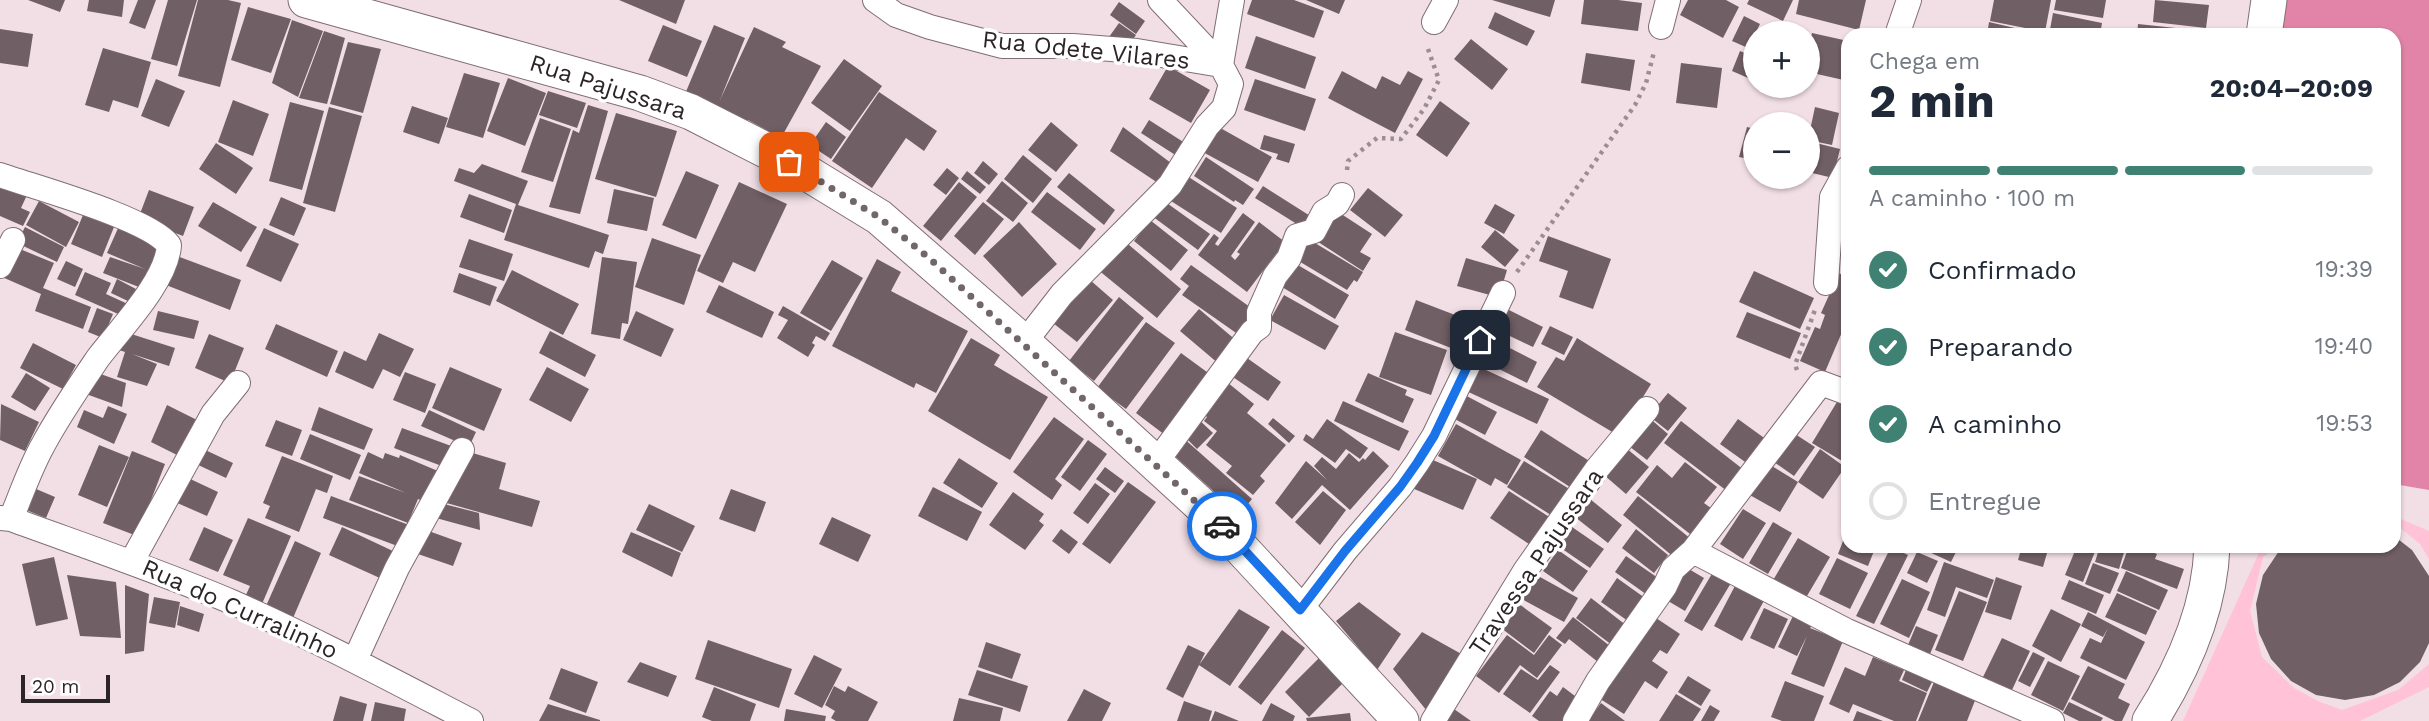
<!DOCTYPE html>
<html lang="pt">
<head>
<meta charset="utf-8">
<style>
	:root { --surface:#fff; --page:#f6f6f7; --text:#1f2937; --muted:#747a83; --line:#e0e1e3; --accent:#3f8172 }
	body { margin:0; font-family:"Work Sans",sans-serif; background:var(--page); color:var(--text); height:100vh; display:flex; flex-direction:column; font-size:26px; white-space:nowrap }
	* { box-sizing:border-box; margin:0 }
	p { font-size:23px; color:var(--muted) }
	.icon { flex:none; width:38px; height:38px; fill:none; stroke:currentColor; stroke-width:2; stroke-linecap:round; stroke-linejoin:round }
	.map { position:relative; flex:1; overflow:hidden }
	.drawer { position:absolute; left:1841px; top:28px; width:560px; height:525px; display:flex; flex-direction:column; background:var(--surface); border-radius:21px; box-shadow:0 2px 5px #0004 }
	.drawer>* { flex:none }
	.buttons { position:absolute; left:1743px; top:21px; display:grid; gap:14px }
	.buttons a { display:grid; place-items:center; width:77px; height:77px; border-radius:50%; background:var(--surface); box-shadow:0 2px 5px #0004; font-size:35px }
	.scale { position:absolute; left:21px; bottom:18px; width:89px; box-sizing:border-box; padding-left:7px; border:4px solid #2c2527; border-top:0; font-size:19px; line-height:24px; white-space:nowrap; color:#2c2527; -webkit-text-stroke:5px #fff; paint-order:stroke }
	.pin { position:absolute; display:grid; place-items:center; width:60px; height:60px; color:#fff; margin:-30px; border-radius:14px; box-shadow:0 4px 10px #0006 }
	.courier { position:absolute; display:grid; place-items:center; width:70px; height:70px; margin:-35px; border:5px solid #1a73e8; border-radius:50%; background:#fff; color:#222; box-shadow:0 2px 9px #0007 }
	.headline em { font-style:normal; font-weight:700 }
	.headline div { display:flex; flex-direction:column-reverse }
	.headline { display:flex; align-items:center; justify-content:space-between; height:119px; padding:0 28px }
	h1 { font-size:46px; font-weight:700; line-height:52px }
	.bar { display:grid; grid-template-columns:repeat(4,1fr); gap:10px 7px; align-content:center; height:84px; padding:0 28px }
	.bar i { height:9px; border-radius:5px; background:var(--line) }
	.bar .active { background:var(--accent) }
	.bar p { grid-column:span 4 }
	ol { padding:0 28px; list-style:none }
	li { display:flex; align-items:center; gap:21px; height:77px }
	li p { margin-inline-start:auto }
	li .icon { padding:7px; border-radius:50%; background:var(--accent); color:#fff; stroke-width:4 }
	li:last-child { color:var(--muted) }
	li i { width:38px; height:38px; border:4px solid var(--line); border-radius:50% }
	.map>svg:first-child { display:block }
	.green { fill:#ffc2d6 }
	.forest { fill:#e284a7 }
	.building { fill:#705f65 }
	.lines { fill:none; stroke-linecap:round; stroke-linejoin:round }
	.minor-casing { stroke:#7f6e73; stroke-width:26 }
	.secondary-casing { stroke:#7f6e73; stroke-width:37 }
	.path { stroke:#9b8d91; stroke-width:4.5; stroke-dasharray:3.5 5; stroke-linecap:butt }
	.minor { stroke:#fff; stroke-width:24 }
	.secondary { stroke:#fff; stroke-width:35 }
	.done { stroke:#71666a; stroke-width:7; stroke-dasharray:0 12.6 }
	.route { stroke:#1a73e8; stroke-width:9 }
	.labels { text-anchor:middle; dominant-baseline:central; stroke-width:7; stroke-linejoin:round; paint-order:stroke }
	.street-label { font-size:24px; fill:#2c2527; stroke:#fff }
</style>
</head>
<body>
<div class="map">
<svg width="2429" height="721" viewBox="0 0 2429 721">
	<rect width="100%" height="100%" fill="#f2dfe5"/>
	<!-- green -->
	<path class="green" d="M2394 516 2429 531V559L2420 544 2394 523Z
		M2262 546H2277L2263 557 2250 611 2262 657 2294 688 2318 701 2342 710 2398 690 2429 664V687L2360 721H2183Z"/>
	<!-- forest -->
	<path class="forest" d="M2285 0H2429V490L2394 484V35H2275Z"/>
	<!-- building -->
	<path class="building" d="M28 0H65L60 12Z
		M89 0H124L122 17 87 11Z
		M138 0H156L145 29 129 23Z
		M168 0H197L177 66 151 59Z
		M198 0H228L241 3 220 87 178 76Z
		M619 0H685L676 24Z
		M1252 0H1294L1324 11 1314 38 1247 14Z
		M1306 0H1345L1339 14Z
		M1492 0H1555L1550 17Z
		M1584 0H1618L1642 3 1638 31 1581 24Z
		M1688 0H1726L1739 7 1723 38 1680 15Z
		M1749 0H1793L1783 21 1747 4Z
		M1799 0H1866L1859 30 1796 14Z
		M1994 0H2051L2045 32 1990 21Z
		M2056 0H2106L2103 18 2054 10Z
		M2155 0 2209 5 2206 28 2153 22Z
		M1119 2 1145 21 1136 34 1110 15Z
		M248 7 291 19 271 73 231 60Z
		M1495 12 1535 31 1527 46 1488 28Z
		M2053 13 2102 23 2100 35H2049Z
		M1744 16 1760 24 1748 48 1732 41Z
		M292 20 323 31 298 97 272 83Z
		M1989 22 2019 29 2018 35H1987Z
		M1119 23 1136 35 1126 49 1109 37Z
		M2138 24 2204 31V35H2137Z
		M663 25 702 41 687 77 648 61Z
		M714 25 745 38 720 100 754 27 786 42 782 47 821 66 781 138 748 120 747 123 685 94Z
		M0 29 33 34 28 67 0 63Z
		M324 31 345 38 327 104 299 98Z
		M1812 33 1848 41V81L1808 72V50Z
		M1256 36 1316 57 1305 89 1245 68Z
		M1471 39 1508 69 1492 90 1454 59Z
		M348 42 381 49 363 113 330 104Z
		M103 48 151 62 138 108 113 100 109 112 85 105Z
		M1740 51 1755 57V81L1732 71Z
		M1586 53 1635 60 1630 91 1581 83Z
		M844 59 882 86 850 131 811 103Z
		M1681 63 1722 68 1717 108 1676 103Z
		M1168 66 1210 90 1191 123 1149 99Z
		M1342 71 1376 89 1382 76 1400 85 1408 71 1423 79 1395 133 1328 98Z
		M464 73 500 83 483 138 446 127Z
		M508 78 546 93 525 146 487 131Z
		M156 79 185 91 169 127 141 116Z
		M1255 79 1316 99 1305 131 1244 110Z
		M548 91 586 103 577 128 539 115Z
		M879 92 937 131 924 151 906 138 872 188 832 161Z
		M233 100 269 114 253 156 218 142Z
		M1440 101 1470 123 1447 157 1416 135Z
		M290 102 324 111 302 190 269 181Z
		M588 105 608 111 580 214 549 207 573 130 579 133Z
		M412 106 448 118 439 144 403 132Z
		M329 107 362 116 335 212 303 203Z
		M1815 107 1839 113 1832 145 1808 140Z
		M616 113 677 131 656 197 595 179Z
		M540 118 571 129 553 182 521 172Z
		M1149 120 1188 145 1180 158 1141 133Z
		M826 122 846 137 831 159 810 145Z
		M1051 122 1078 145 1056 172 1028 150Z
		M1215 125 1272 157 1258 182 1201 151Z
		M1123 127 1171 163 1158 183 1110 151Z
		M1747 127 1755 129V160L1739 157Z
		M1264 135 1295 144 1289 163 1276 159 1278 154 1260 149Z
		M1808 141 1840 149 1833 178 1808 172Z
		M216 143 253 168 236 194 199 169Z
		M1023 155 1052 179 1033 203 1004 179Z
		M1206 157 1254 189 1243 205 1235 200 1234 202 1194 176Z
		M983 161 998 174 989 185 974 173Z
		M482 164 528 181 518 205 609 235 603 254 595 251 589 268 504 240 516 204 454 181 459 168 474 173Z
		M947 168 959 178 946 195 933 185Z
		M686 171 719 185 696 239 662 225Z
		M967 171 986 187 980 194 961 179Z
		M1069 173 1115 210 1104 225 1057 187Z
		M1187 176 1237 208 1221 233 1171 201Z
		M1002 181 1028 203 1013 222 986 201Z
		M739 182 787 204 755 272 733 262 723 283 697 271Z
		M959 182 977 197 941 241 923 226Z
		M0 183 27 195 21 208 30 212 23 226 0 216Z
		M1263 186 1315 219 1308 231 1255 198Z
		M1368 188 1403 215 1385 237 1350 210Z
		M614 189 654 198 647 231 607 223Z
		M149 190 194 207 183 236 138 219Z
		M1047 192 1096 229 1080 250 1031 212Z
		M469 194 512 210 504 233 460 217Z
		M281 197 306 208 294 236 269 225Z
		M39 201 79 222 66 247 26 225Z
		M1164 201 1210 234 1198 250 1152 216Z
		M213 202 257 227 241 252 198 226Z
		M983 202 1004 219 975 255 954 236Z
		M1495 204 1515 215 1504 234 1484 223Z
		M1846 205H1848V233L1839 231 1841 212 1845 213Z
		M1332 208 1372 234 1360 252 1371 258 1363 271 1312 238Z
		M1243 213 1255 222 1231 256 1235 260 1240 254 1237 252 1259 222 1285 242 1247 292 1198 255 1214 234 1219 238 1215 244 1218 246Z
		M83 215 114 227 102 257 71 244Z
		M1150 220 1188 250 1171 271 1134 241Z
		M1019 222 1057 264 1022 297 983 256Z
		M119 226 160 244 144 289 103 273 110 257 145 269 107 253Z
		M25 227 64 247 57 262 17 243Z
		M264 228 299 244 281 282 246 266Z
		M1495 230 1519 250 1505 267 1481 247Z
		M1548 236 1611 259 1593 309 1559 297 1568 271 1539 261Z
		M1305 237 1363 272 1357 282 1354 280 1347 290 1292 257Z
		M652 238 701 255 684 305 635 287Z
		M469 239 513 254 504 281 459 267Z
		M1122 239 1181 289 1157 318 1097 269Z
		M15 247 54 263 43 288 91 307 83 329 35 311 41 294 2 277Z
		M177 256 241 280 230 310 166 285Z
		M602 257 637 262 628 324 622 323 620 339 591 334Z
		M1466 258 1507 270 1501 290 1490 295 1457 286Z
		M877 259 901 272 891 291 968 331 936 393 916 383 914 388 832 346Z
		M832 260 863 278 831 331 800 313Z
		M66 261 83 269 75 287 57 279Z
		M1291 261 1349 295 1335 319 1277 284Z
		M1191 265 1257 312 1239 335 1182 295 1189 286 1180 279Z
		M512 270 579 304 563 335 496 301Z
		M1754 271 1814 298 1800 329 1739 302Z
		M85 272 111 283 106 294 130 305 125 317 75 295Z
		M459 273 497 287 490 306 453 292Z
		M1839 273 1848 278V318L1825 372 1800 361 1815 327 1820 329 1825 315 1821 313Z
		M117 279 136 289 130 302 111 293Z
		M1090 280 1113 300 1077 342 1053 323Z
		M719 285 774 312 762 338 706 312Z
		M1284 295 1339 326 1325 350 1270 320Z
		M1119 297 1144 318 1094 381 1069 361Z
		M1416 300 1463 318 1451 348 1405 330Z
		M783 306 830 333 825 341 816 336 812 343 815 345 808 357 777 338 788 320 778 315Z
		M1501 306 1543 327 1533 347 1491 327Z
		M97 308 113 314 103 338 88 332Z
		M1199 309 1238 342 1219 364 1180 331Z
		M158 311 199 321 194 339 153 330Z
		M636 311 674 329 661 357 623 340Z
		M1747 312 1801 333 1790 359 1736 337Z
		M1146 322 1175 343 1126 409 1097 388Z
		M276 324 338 351 327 377 265 349Z
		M1550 326 1573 337 1564 355 1541 344Z
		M550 331 596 355 585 377 539 353Z
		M125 332 175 348 169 366 132 354 157 364 147 386 117 377 125 352 119 350Z
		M1395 332 1447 350 1431 395 1379 377Z
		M379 333 414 349 400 377 383 369 373 389 335 372 344 351 366 361Z
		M209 334 244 348 230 383 195 368Z
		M971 338 1000 355 994 365 1048 397 1010 460 928 411Z
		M1577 338 1651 384 1619 436 1537 387 1556 357 1564 361Z
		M1496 341 1537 362 1527 383 1485 362Z
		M33 343 76 365 63 389 20 368Z
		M1181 353 1211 375 1165 435 1136 413Z
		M1240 353 1281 382 1268 401 1227 373Z
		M1473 364 1549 399 1537 424 1462 389Z
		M450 367 502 389 484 431 432 408Z
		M547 367 589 389 571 422 529 400Z
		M92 371 126 383 122 407 86 394Z
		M405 372 436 384 425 413 393 400Z
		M26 373 50 388 35 411 11 397Z
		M1368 373 1407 390 1405 395 1414 399 1403 423 1355 401Z
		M1222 378 1254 404 1247 413 1286 445 1260 476 1265 481 1253 495 1226 473 1232 466 1206 445 1217 431 1204 421 1207 417 1197 408Z
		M1459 392 1497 412 1485 435 1447 415Z
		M1668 393 1687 408 1668 431 1649 416Z
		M1840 397 1848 401 1847 464 1812 443Z
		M1343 401 1409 431 1399 451 1334 421Z
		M1 404 39 422 25 451 0 440Z
		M167 405 199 421 183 458 151 442Z
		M108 406 127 414 114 444 77 427 84 410 103 418Z
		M319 407 373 429 364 450 311 430Z
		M429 410 476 432 469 447 421 426Z
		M1647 416 1668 434 1647 460 1625 443Z
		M1054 417 1084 439 1055 479 1062 485 1052 500 1013 472Z
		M1196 417 1213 433 1197 449 1181 433Z
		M1273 418 1295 436 1289 443 1268 424Z
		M1327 419 1368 448 1360 459 1346 449 1335 463 1303 440 1306 434 1313 439Z
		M1738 419 1767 440 1748 464 1720 444Z
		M276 420 302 430 292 456 265 446Z
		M1681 421 1744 470 1727 491 1664 443Z
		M1456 424 1521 460 1507 485 1495 478 1491 486 1438 456Z
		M402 428 454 447 447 468 394 448Z
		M1541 430 1594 464 1576 491 1524 457Z
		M1792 432 1815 447 1794 476 1771 460Z
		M310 434 361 455 350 480 300 459Z
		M1181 436 1252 499 1239 514 1168 450Z
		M1088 440 1107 454 1080 491 1061 477Z
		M99 445 129 457 107 507 78 495Z
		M201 448 233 463 226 478 194 463Z
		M1626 448 1649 467 1626 494 1604 475Z
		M1820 449 1845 467 1823 499 1798 482Z
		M132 451 165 464 137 536 103 523Z
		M466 451 506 463 499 489 540 501 532 527 443 502Z
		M1373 451 1389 466 1350 510 1322 485 1292 519 1275 503 1306 461 1327 480 1314 466 1322 457 1336 469 1349 453 1359 462 1363 458 1365 460Z
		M368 452 383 459 385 453 399 458 400 455 445 474 425 502 418 499 408 523 349 500 359 476 406 493 359 473Z
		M282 456 333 476 327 493 316 489 299 532 265 518 270 506 263 503Z
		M1426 457 1477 479 1463 510 1412 488Z
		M959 458 998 483 982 508 943 483Z
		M1524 461 1571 490 1554 517 1507 487Z
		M1685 462 1717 487 1704 503 1715 511 1694 537 1636 492 1657 465 1672 478Z
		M1767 463 1798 482 1780 512 1748 494Z
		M1105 467 1124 481 1115 493 1096 479Z
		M186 477 218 492 207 516 175 502Z
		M1128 482 1156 502 1110 564 1082 544Z
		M1095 483 1110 494 1088 524 1073 513Z
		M29 486 55 497 46 518 21 508Z
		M933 487 982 512 967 541 918 516Z
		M731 489 766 502 755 532 719 519Z
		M1323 491 1346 510 1320 545 1295 522Z
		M1509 491 1554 520 1535 548 1490 518Z
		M1013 492 1044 514 1039 521 1044 525 1025 550 989 525Z
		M331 496 409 525 400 547 323 518Z
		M1638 496 1691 539 1675 558 1623 515Z
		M1590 499 1622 525 1608 543 1575 517Z
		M440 503 479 513 480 530 436 518Z
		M649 504 695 526 682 552 636 530Z
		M1743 509 1766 523 1743 559 1720 544Z
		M832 517 871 535 858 562 819 544Z
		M248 518 291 536 262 604 245 597 250 586 223 575Z
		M1773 522 1792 533 1768 574 1749 563Z
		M204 527 233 540 218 572 189 560Z
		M342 527 395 552 382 579 329 555Z
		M1572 527 1604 549 1590 568 1558 546Z
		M1848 528V546H1876L1868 566 1838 554Z
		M423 529 462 543 453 566 415 553Z
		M1061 529 1078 542 1069 554 1052 541Z
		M1636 529 1668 555 1654 573 1622 548Z
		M631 532 681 553 672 577 622 552Z
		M2394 536 2412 550 2429 576V643L2420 662 2400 682 2374 695 2345 700 2316 695 2291 681 2271 659 2259 633 2256 604 2263 575 2279 551 2285 546H2394Z
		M1798 538 1830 557 1804 601 1772 582Z
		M295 541 321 553 293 618 266 606Z
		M1916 546H1959L1951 562Z
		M2022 546H2049L2043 567 2018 560Z
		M2077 546H2089L2096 549 2083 582 2065 575Z
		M2100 546H2126L2119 569 2095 562Z
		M2129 546H2137L2157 554 2155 559 2184 569 2177 589 2121 568Z
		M1891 547 1908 555 1874 624 1856 616Z
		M1558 550 1588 571 1573 592 1543 571Z
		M1917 552 1938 561 1927 583 1907 573Z
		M1626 556 1661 580 1650 597 1615 572Z
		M54 557 68 619 36 626 22 564Z
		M1837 558 1868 573 1850 609 1819 594Z
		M1944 562 1994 580 1987 598 1956 587 1945 617 1927 610Z
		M2093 563 2119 573 2110 594 2085 584Z
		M1682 565 1704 578 1685 611 1663 598Z
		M2126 571 2168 590 2159 610 2117 591Z
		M1531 572 1578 598 1564 622 1518 597Z
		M1713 572 1731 583 1702 631 1684 621Z
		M67 575 116 582 121 638 80 636Z
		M1996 577 2022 586 2011 620 1985 612Z
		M1617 578 1652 603 1635 626 1601 602Z
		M1902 579 1930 592 1909 638 1880 624Z
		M2069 580 2104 595 2096 614 2061 599Z
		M1737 582 1766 597 1742 641 1714 626Z
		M125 585 149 594 144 651 125 654Z
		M1959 591 1987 602 1963 661 1935 650Z
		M2117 593 2157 611 2146 635 2105 617Z
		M154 597 180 602 175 628 149 623Z
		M1591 598 1631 629 1616 648 1576 618Z
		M1359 602 1401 634 1377 670 1336 621Z
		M1519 604 1552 628 1534 653 1501 628Z
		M180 606 204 614 199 632 177 625Z
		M1764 608 1788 619 1774 649 1750 638Z
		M1239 609 1270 627 1230 686 1199 665Z
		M2051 609 2081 624 2061 662 2032 646Z
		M2088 612 2145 642 2126 680 2080 658 2090 638 2101 643 2108 628 2103 637 2081 626Z
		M1653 616 1680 634 1667 654 1660 650 1652 661 1668 672 1657 689 1645 681 1624 714 1597 697Z
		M1793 616 1812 625 1810 628 1843 641 1824 687 1791 674 1807 636 1797 656 1778 647Z
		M1573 617 1615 650 1603 666 1569 639 1565 644 1556 638Z
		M1916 626 1938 635 1930 654 1908 645Z
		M1282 630 1305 648 1261 705 1238 687Z
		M1422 632 1465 656 1427 711 1393 669Z
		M1507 635 1534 655 1549 635 1562 645 1537 678 1520 665 1499 693 1476 676Z
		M2002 638 2030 651 2012 690 1983 677Z
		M708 640 792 669 779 708 695 679Z
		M986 642 1021 654 1012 679 978 667Z
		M1188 645 1205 653 1183 698 1166 689Z
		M2033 652 2045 658 2030 687 2018 681Z
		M814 655 842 669 822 708 794 694Z
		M1320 657 1344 682 1309 717 1285 692Z
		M1873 657 1904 670 1899 681 1927 693 1916 721H1894L1853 704 1849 713 1829 704 1845 667 1865 676Z
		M2048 661 2080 676 2063 711 2031 695Z
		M640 662 677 676 668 697 627 682Z
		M1550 665 1560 672 1530 713 1503 694 1521 669 1538 680Z
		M2088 666 2125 684 2118 698 2130 704 2122 721H2115L2071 699Z
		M561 668 598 682 586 713 549 699Z
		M977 670 1028 686 1020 712 968 695Z
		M1906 670 1932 682 1927 692 1902 680Z
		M1688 676 1711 690 1701 706 1678 692Z
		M1785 681 1824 696 1814 721H1782L1771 717Z
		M1934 682 1976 698 1967 721H1918Z
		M834 686 845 692 848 686 878 702 868 721H836L831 718 835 711 825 705Z
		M714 687 756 704 750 721H712L702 717Z
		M1563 687 1583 702 1569 721H1539L1532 716 1550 691 1557 696Z
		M1084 689 1111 703 1102 721H1067Z
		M1676 694 1701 709 1693 721H1659Z
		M340 696 367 704 363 721H333Z
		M959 698 1003 708 1000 721H953Z
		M1184 701 1212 711 1209 721H1177Z
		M375 702 406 709 404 721H371Z
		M2069 702 2103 718 2101 721H2079L2063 713Z
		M1271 703 1295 716 1293 721H1262Z
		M1601 703 1625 721H1588Z
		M548 704 600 720V721H539Z
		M1710 705 1720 711 1714 721H1701Z
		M786 709 826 716 825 721H784Z
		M1454 709 1471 721H1446Z
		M1215 711 1239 721H1211Z
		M1857 711 1883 721H1853Z
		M1350 713 1351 721H1307L1306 718Z"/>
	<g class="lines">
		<!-- minor casing -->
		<g class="minor-casing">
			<path id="minor" d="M875 0 896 15 930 27 1002 46H1073L1137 51 1221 65
				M1434 22 1446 0
				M1661 27 1668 0
				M1897 35 1909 0
				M1221 65 1232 0
				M0 175C37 188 148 218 169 245 167 281 120 329 98 358 79 386 59 415 43 445 30 468 21 495 11 519
				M0 266 13 240
				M1826 283 1832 197 1848 168
				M1024 343 1062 294 1170 185 1207 126 1224 108 1231 84 1221 65 1160 0
				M1155 464 1252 332 1259 327V312L1275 276 1289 258 1297 236 1314 231 1324 212 1337 204 1342 195
				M0 518 11 519C85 546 159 571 232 602 313 638 392 680 471 721
				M1693 551 1847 631 2052 721
				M132 561 213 414 238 383
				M1300 610 1345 551 1400 487 1417 463 1434 436 1503 293
				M355 660 397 568 462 450
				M1433 721 1525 571 1597 469 1647 409
				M1575 721 1598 681 1665 586 1673 569 1693 551 1821 383 1848 393"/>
		</g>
		<!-- secondary casing -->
		<g class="secondary-casing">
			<path id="secondary" d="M306 0 640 93 691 112 789 162 879 217 1024 343 1202 506 1401 721
				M2264 35 2269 0
				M2150 721C2183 669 2210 608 2212 546"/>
		</g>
		<!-- path -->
		<path class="path" d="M1347 170 1348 161 1377 138 1401 139 1424 109 1439 80 1428 49
			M1517 272 1635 105 1646 83 1654 52
			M1797 370 1795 365 1816 307"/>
		<!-- minor -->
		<use href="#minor" class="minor"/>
		<!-- secondary -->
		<use href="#secondary" class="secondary"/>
	</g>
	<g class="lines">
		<!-- done -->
		<path class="done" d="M789 162 880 218 929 258 1222 526"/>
		<!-- route -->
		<path class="route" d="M1222 526 1300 610 1345 551 1400 487 1417 463 1434 436 1480 340"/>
	</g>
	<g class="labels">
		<!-- street labels -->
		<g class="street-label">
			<text transform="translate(1086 50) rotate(6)">Rua Odete Vilares</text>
			<text transform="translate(608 87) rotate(18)">Rua Pajussara</text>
			<text transform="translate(1536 562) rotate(-56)">Travessa Pajussara</text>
			<text transform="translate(240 609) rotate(24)">Rua do Curralinho</text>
		</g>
	</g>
</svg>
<div class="buttons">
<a>+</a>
<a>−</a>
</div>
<div class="scale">20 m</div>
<div class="pin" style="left:789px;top:162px;background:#ea580c"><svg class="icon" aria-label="bag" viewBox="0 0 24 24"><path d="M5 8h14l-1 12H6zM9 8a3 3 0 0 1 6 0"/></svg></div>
<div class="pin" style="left:1480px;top:340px;background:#1f2937"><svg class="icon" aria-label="home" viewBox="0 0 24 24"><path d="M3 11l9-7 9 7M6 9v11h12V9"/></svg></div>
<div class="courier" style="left:1222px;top:526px"><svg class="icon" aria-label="car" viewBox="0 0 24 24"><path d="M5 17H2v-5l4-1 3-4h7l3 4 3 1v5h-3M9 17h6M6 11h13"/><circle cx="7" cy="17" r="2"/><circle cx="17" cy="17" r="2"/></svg></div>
<section class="drawer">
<div class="headline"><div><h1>2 min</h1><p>Chega em</p></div><em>20:04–20:09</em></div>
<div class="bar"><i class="active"></i><i class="active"></i><i class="active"></i><i></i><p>A caminho · 100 m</p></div>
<ol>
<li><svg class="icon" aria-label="check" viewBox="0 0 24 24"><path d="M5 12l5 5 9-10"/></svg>Confirmado<p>19:39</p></li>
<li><svg class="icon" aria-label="check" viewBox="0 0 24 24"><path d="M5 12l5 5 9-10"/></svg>Preparando<p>19:40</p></li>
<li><svg class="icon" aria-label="check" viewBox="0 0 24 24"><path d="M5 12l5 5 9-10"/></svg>A caminho<p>19:53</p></li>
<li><i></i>Entregue</li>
</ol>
</section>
</div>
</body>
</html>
